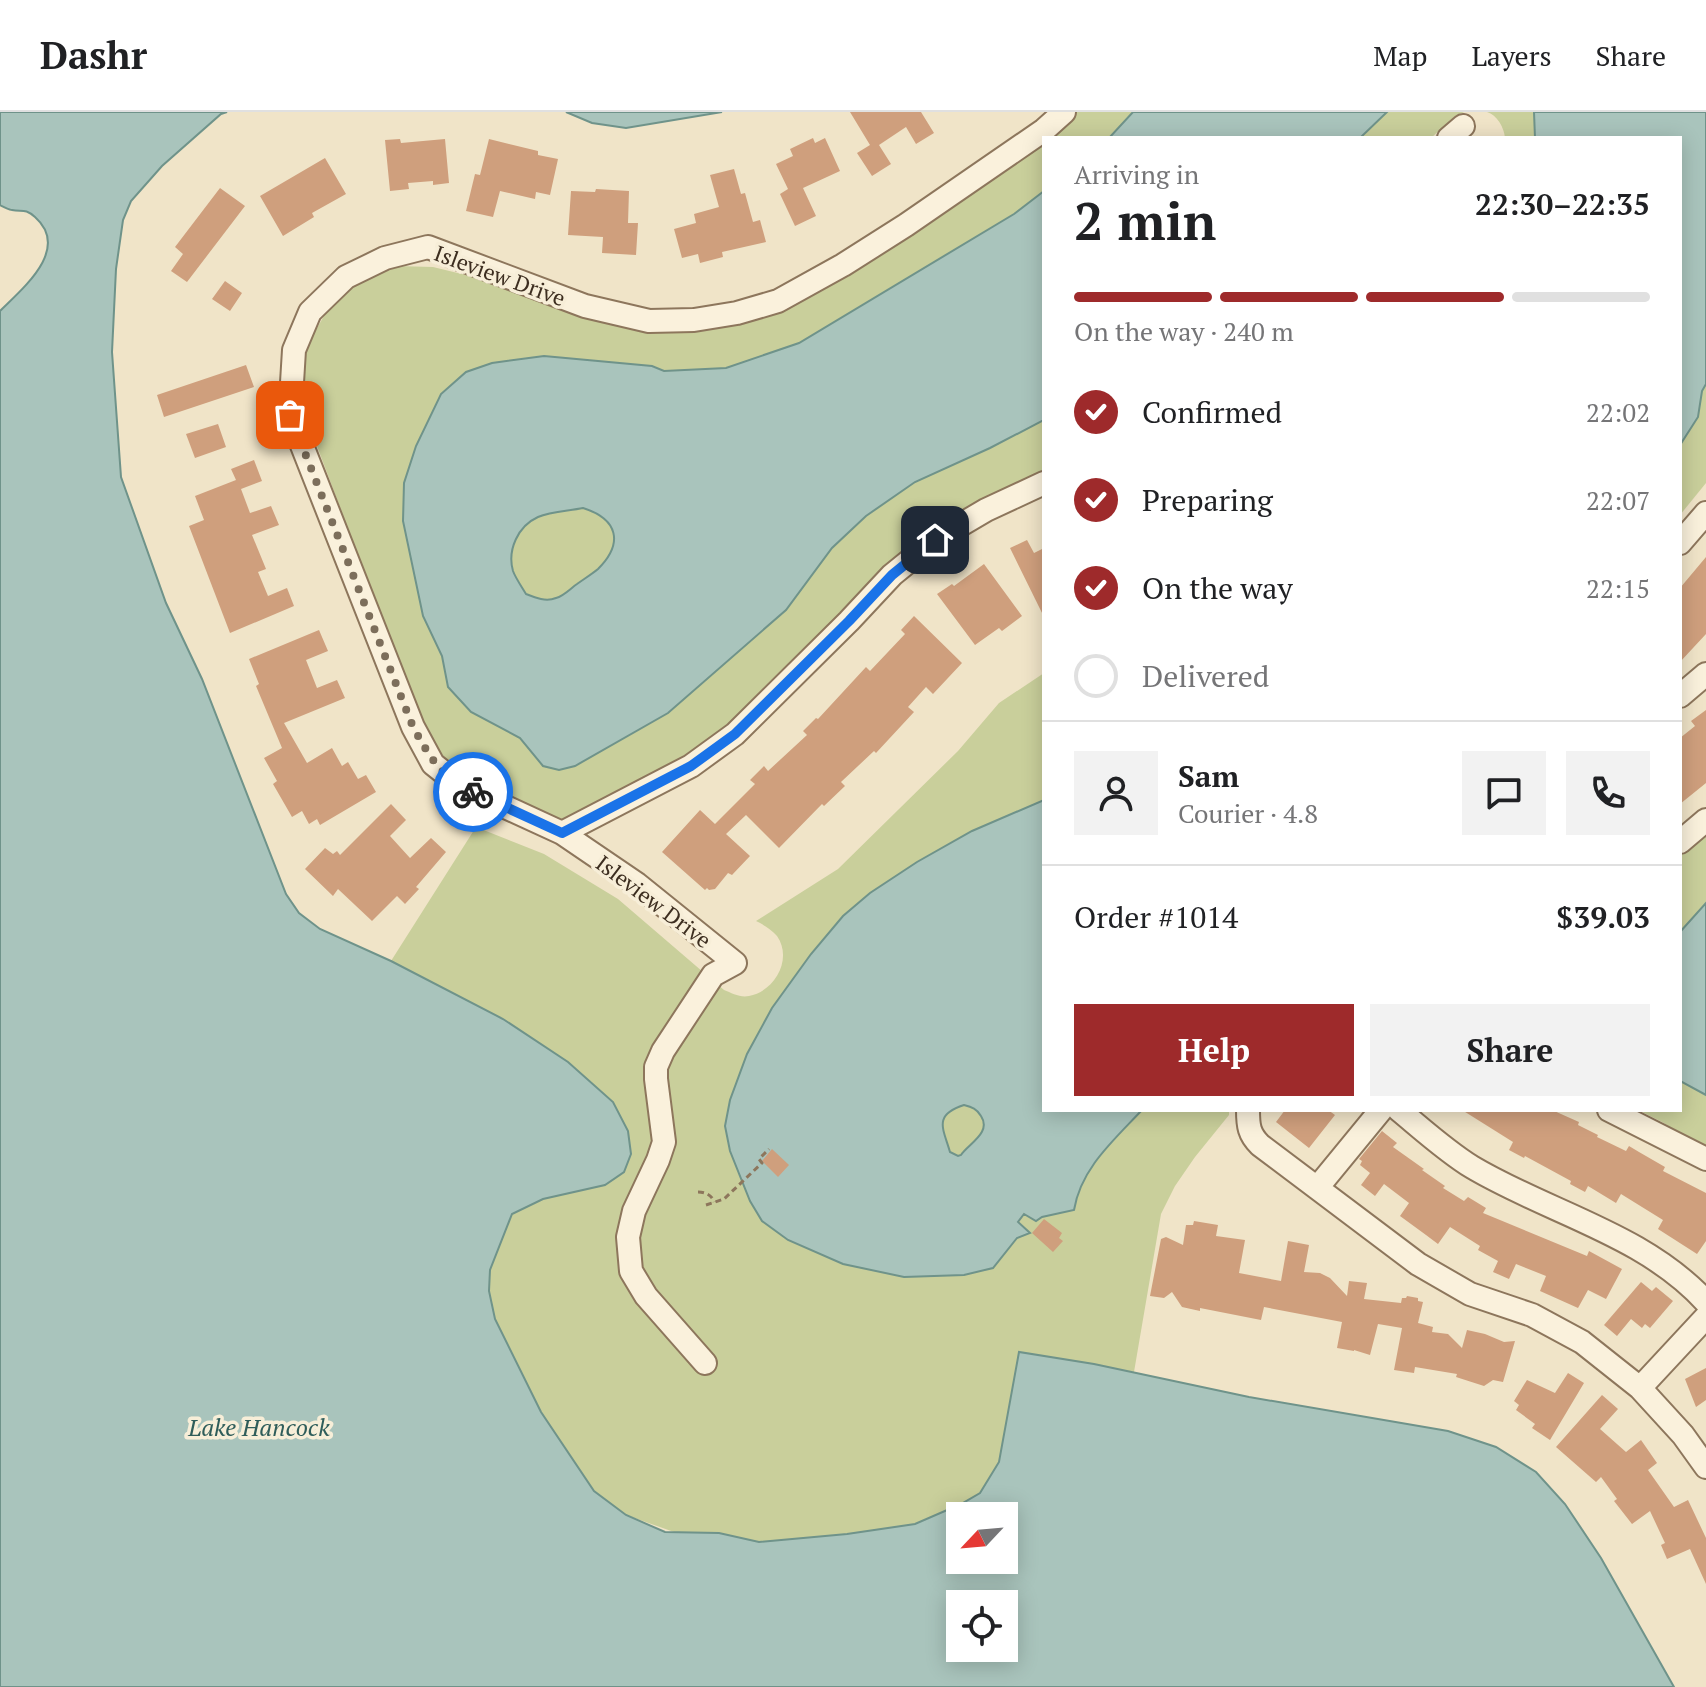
<!DOCTYPE html>
<html lang="en">
<head>
<meta charset="utf-8">
<style>
	:root { --surface:#fff; --page:#f2f2f2; --text:#202124; --muted:#757577; --line:#e0e0e0; --accent:#9e2a2b }
	body { margin:0; font-family:"PT Serif",serif; background:var(--page); color:var(--text); height:100vh; display:flex; flex-direction:column; font-size:30px; white-space:nowrap }
	* { box-sizing:border-box; margin:0 }
	p { font-size:26px; color:var(--muted) }
	.icon { flex:none; width:44px; height:44px; fill:none; stroke:currentColor; stroke-width:2; stroke-linecap:round; stroke-linejoin:round }
	.map { position:relative; flex:1; overflow:hidden }
	.drawer { position:absolute; left:1042px; top:24px; width:640px; height:976px; display:flex; flex-direction:column; background:var(--surface); border-radius:0px; box-shadow:0 4px 20px #0003 }
	.drawer>* { flex:none }
	.needle { width:52px; rotate:244deg }
	.fabs { position:absolute; left:946px; top:1390px; display:grid; gap:16px }
	.fabs a { display:grid; place-items:center; width:72px; height:72px; border-radius:0px; background:var(--surface); box-shadow:0 4px 20px #0003; font-size:40px }
	.pin { position:absolute; display:grid; place-items:center; width:68px; height:68px; color:#fff; margin:-34px; border-radius:16px; box-shadow:0 4px 12px #0006 }
	.courier { position:absolute; display:grid; place-items:center; width:80px; height:80px; margin:-40px; border:6px solid #1a73e8; border-radius:50%; background:#fff; color:#222; box-shadow:0 2px 10px #0007 }
	.overview em { font-style:normal; font-weight:700 }
	.overview div { display:flex; flex-direction:column-reverse }
	.overview { display:flex; align-items:center; justify-content:space-between; height:136px; padding:0 32px }
	h1 { font-size:52px; font-weight:700; line-height:60px }
	.bar { display:grid; grid-template-columns:repeat(4,1fr); gap:12px 8px; align-content:center; height:96px; padding:0 32px }
	.bar i { height:10px; border-radius:6px; background:var(--line) }
	.bar .active { background:var(--accent) }
	.bar p { grid-column:span 4 }
	.line { display:flex; align-items:center; gap:20px; padding:0 32px; border-top:2px solid var(--line) }
	.line div { flex:1 }
	.round { display:grid; place-items:center; flex:none; width:84px; height:84px; border-radius:0px; background:var(--page) }
	ol { padding:0 32px; list-style:none }
	li { display:flex; align-items:center; gap:24px; height:88px }
	li p { margin-inline-start:auto }
	li .icon { padding:8px; border-radius:50%; background:var(--accent); color:#fff; stroke-width:4 }
	li:last-child { color:var(--muted) }
	li i { width:44px; height:44px; border:4px solid var(--line); border-radius:50% }
	.action { display:flex; gap:16px; margin-top:auto; padding:16px 32px }
	.action a { flex:1; height:92px; border-radius:0px; background:var(--accent); color:#fff; font-size:32px; font-weight:700; line-height:92px; text-align:center }
	.action a+a { background:var(--page); color:var(--text) }
	header { display:flex; align-items:center; gap:48px; box-sizing:border-box; height:112px; padding:0 40px; background:var(--surface); border-bottom:2px solid var(--line) }
	header strong { font-size:38px }
	nav { display:flex; gap:44px; margin-inline-start:auto; font-size:28px }
	.map>svg:first-child { display:block }
	.green { fill:#c9cf9b }
	.water { fill:#a9c4bc; stroke:#6f938a; stroke-width:2; fill-rule:evenodd }
	.building { fill:#cf9f7d }
	.lines { fill:none; stroke-linecap:round; stroke-linejoin:round }
	.minor-casing { stroke:#8d765c; stroke-width:26 }
	.path { stroke:#8d765c; stroke-width:3; stroke-dasharray:6 4; stroke-linecap:butt }
	.minor { stroke:#faf1dc; stroke-width:22 }
	.done { stroke:#7c6e5b; stroke-width:8; stroke-dasharray:0 14.4 }
	.route { stroke:#1a73e8; stroke-width:10 }
	.labels { text-anchor:middle; dominant-baseline:central; stroke-width:7; stroke-linejoin:round; paint-order:stroke }
	.street-label { font-size:22px; fill:#3d2e20; stroke:#f7eed8 }
	.water-label { font-size:24px; font-style:italic; fill:#2f5d5a; stroke:#f7eed8 }
</style>
</head>
<body>
<header>
<strong>Dashr</strong>
<nav><a>Map</a><a>Layers</a><a>Share</a></nav>
</header>
<div class="map">
<svg width="1706" height="1575" viewBox="0 0 1706 1575">
	<rect width="100%" height="100%" fill="#f0e4c8"/>
	<!-- green -->
	<path class="green" d="M1074 0H1464L1454 5 1431 26H1044V360L961 401 788 558 721 621 685 646 560 713 444 655 417 601 314 326 302 290 303 257 306 235 328 197 342 180 365 165 396 154 433 155 474 165 544 190 741 208Z
		M1487 0H1706V371L1680 403V26H1505C1504 15 1497 3 1487 0Z
		M1044 561V998H1229V1003L1195 1045 1175 1074 1161 1102 1134 1260 1064 1247 1008 1305 999 1350 980 1381 961 1392 915 1412 847 1422 759 1430 719 1421 674 1420 626 1403 594 1379 541 1300 495 1207 489 1179 490 1157 512 1102 543 1087 605 1073 624 1060 631 1042 568 950 503 907 391 849 476 715 544 742 618 787 724 878C732 881 740 886 749 884 775 879 793 847 777 824 771 817 764 813 756 809L838 757 958 639 999 591Z
		M1706 718V1037L1662 1010 1638 998H1680V740Z"/>
	<!-- water -->
	<path class="water" d="M0 0H227L221 2 162 54 131 89 123 108 116 157 112 240 121 365 166 491 202 567 286 782 299 801 320 817 391 849 503 907 568 950 613 990 628 1019 631 1042 624 1060 605 1073 543 1087 512 1102 490 1158 489 1179 495 1207 541 1300 594 1379 626 1403 665 1420 719 1421 759 1430 847 1422 915 1412 961 1392 980 1381 999 1350 1019 1240 1094 1252 1249 1285 1448 1319 1496 1335 1536 1360 1565 1392 1601 1446 1674 1575H0V199C23 176 71 137 35 105 25 96 22 100 12 98 10 98 1 94 0 93ZM960 1404H1004V1448H960ZM960 1492H1004V1536H960Z
		M566 0H722L626 16 592 11Z
		M1133 0H1387L1360 26H1109Z
		M1534 0H1706V272L1702 279 1698 305 1680 333V26H1535Z
		M1044 79V308L990 336 915 370 866 404 832 436 786 498 668 601 575 654 559 658 543 654 520 626 471 600 448 575 442 544 423 504 403 409 404 371 416 334 441 282 466 260 492 251 544 244 652 254 664 259 726 256 799 231 1014 102ZM583 396C618 407 624 431 598 457 592 462 584 467 577 472 571 476 564 484 556 486 546 490 536 486 526 482 522 475 516 467 513 459 507 438 518 414 538 405 551 399 569 399 583 396Z
		M1044 688V998H1142C1114 1028 1081 1056 1074 1098L1042 1105 1036 1109 1024 1102 1018 1110 1030 1121 1017 1126 993 1156 964 1163 904 1165 843 1152 788 1128 762 1109 750 1089 730 1039 725 1014 730 988 747 942 772 896 811 842 843 804 870 781 917 750 972 719ZM964 993C972 995 977 997 981 1004 992 1021 968 1032 961 1043L958 1044 950 1040C943 1016 933 1003 964 993Z
		M1706 791V983L1680 969V820Z"/>
	<!-- building -->
	<path class="building" d="M850 0H921L934 21 916 32 906 15 879 33 891 52 872 64 857 41 870 33Z
		M813 26 815 31 825 26 840 59 803 76 816 104 795 114 780 82 788 77 776 52 793 44 790 37Z
		M400 27 401 31 445 27 449 71 433 73V69L408 71 409 77 390 79 385 28Z
		M489 27 538 39V43L558 47 550 83 536 80 535 87 500 79 493 105 466 99 475 62 480 63Z
		M325 46 346 82 312 101 314 105 283 124 260 84Z
		M734 57 741 82 745 81 753 110 760 108 766 130 722 140 723 145 700 151 698 142 682 146 674 117 696 111 694 102 719 95 710 63Z
		M220 76 245 94 187 170 171 159 183 142 175 135Z
		M596 77 629 79 628 111H638L636 143 602 141 603 125 568 123 571 79 595 80Z
		M225 169 242 181 230 199 212 187Z
		M246 253 254 275 164 305 157 283Z
		M218 312 226 335 195 346 186 322Z
		M254 348 262 369 241 377 250 401 271 394 279 413 252 423 266 457 258 460 268 484 287 476 294 494 230 521 189 414 204 408 195 384 236 368 231 357Z
		M1027 428 1034 441 1044 436V505L1010 436Z
		M1706 445V522L1680 550V476Z
		M984 452 1022 504 1002 519 999 516 975 533 937 482 952 472 954 474Z
		M914 504 962 551 933 582 926 575 908 595 914 600 876 641 874 639 841 670 845 674 824 694 822 692 779 736 746 703 726 722 750 744 732 763 728 761 715 777 709 778 707 776 705 778 662 740 700 698 715 712 755 672 750 668 764 654 768 659 807 623 803 619 816 606 818 607 866 555 870 559 905 522 901 518Z
		M319 518 328 539 306 548 317 576 337 568 345 586 284 611 307 651 332 636 342 654 348 650 358 667 366 663 376 680 320 713 317 707 309 712 302 699 292 705 273 672 277 669 264 646 282 636 256 574 259 572 249 547Z
		M1706 598V671L1680 692V626L1695 614 1691 609Z
		M391 692 406 708 390 724 410 746 431 726 446 740 416 775 419 777 405 792 397 784 372 809 338 777 333 784 305 757 325 736 333 742 337 739 340 743Z
		M1285 998H1328L1335 1003 1309 1036 1276 1010Z
		M1462 998H1552L1579 1010 1578 1013 1598 1023 1597 1025 1626 1039 1629 1034 1639 1040 1665 1055 1663 1059 1706 1081V1129L1697 1142 1658 1117 1663 1108 1621 1082 1616 1091 1588 1074 1585 1080 1570 1072 1571 1069 1525 1044 1524 1046 1509 1038 1513 1030Z
		M1382 1019 1397 1031 1393 1035 1424 1057 1422 1058 1445 1074 1443 1076 1464 1089 1468 1085 1486 1096 1483 1101 1587 1144 1589 1139 1622 1157 1606 1187 1588 1178 1578 1196 1540 1179 1546 1164 1516 1152 1509 1167 1493 1160 1498 1149 1478 1138 1480 1134 1450 1115 1438 1132 1426 1123 1400 1104 1409 1091 1384 1072 1375 1084 1361 1073 1370 1061 1360 1053 1362 1049 1359 1047Z
		M772 1037 789 1053 778 1065 762 1049Z
		M1044 1107 1062 1121 1059 1126 1063 1129 1053 1140 1032 1121Z
		M1194 1109 1218 1113 1216 1124 1245 1128 1239 1161 1281 1169 1288 1129 1309 1133 1304 1160 1320 1161 1330 1166 1347 1184 1349 1169 1367 1171 1364 1187 1401 1191 1402 1186H1406L1407 1184 1418 1186V1189L1423 1190 1418 1211 1433 1215 1432 1220 1448 1222 1462 1236 1467 1218 1485 1222 1504 1230 1515 1229 1503 1270 1493 1268 1484 1274 1456 1265 1457 1262 1415 1255 1414 1261 1394 1258 1402 1216 1378 1212 1370 1243 1354 1238V1239L1337 1236 1342 1210 1264 1195 1261 1208 1200 1196V1199L1182 1195 1172 1180 1164 1186 1150 1184 1161 1127 1166 1125 1183 1133 1186 1113H1193Z
		M1641 1170 1652 1179 1656 1175 1673 1189 1650 1216 1645 1212 1642 1216 1631 1207 1617 1224 1604 1213Z
		M1706 1256V1288L1696 1295 1685 1267Z
		M1568 1261 1584 1271 1550 1328 1532 1316 1535 1312 1516 1298 1519 1293 1514 1289 1527 1268 1555 1281Z
		M1602 1283 1618 1297 1600 1317 1626 1340 1641 1328 1657 1351 1648 1358 1674 1395 1688 1388 1706 1426V1472L1690 1437 1667 1447 1661 1433 1665 1431 1650 1399 1632 1412 1614 1389 1617 1387 1601 1365 1596 1370 1556 1335Z"/>
	<g class="lines">
		<!-- minor casing -->
		<g class="minor-casing">
			<path id="minor" d="M1449 26 1463 14
				M1680 431 1706 401
				M1680 584 1706 562
				M562 721 691 654 735 622 849 509 892 463 935 428 986 398 1044 371
				M1680 730 1706 708
				M1248 998C1248 1014 1249 1022 1260 1033L1418 1152 1470 1182 1532 1203 1582 1230 1640 1276 1683 1323 1706 1355
				M1399 998C1422 1017 1446 1039 1472 1055 1549 1101 1644 1122 1706 1190
				M1609 998 1706 1047
				M1317 1076 1381 998
				M705 1251 646 1184 631 1159 628 1125 634 1099 658 1048 664 1030 656 967V955L663 939 713 863 735 851 637 772 562 721 462 675 433 652 413 615 290 303 294 238 310 200 346 165 385 146 428 135 585 194 649 209 694 208 737 201 778 189 843 153 906 113 1044 18 1064 0
				M1640 1276 1706 1205"/>
		</g>
		<!-- path -->
		<path class="path" d="M698 1080C705 1080 712 1083 714 1090
			M706 1093 724 1087 762 1051 759 1047 769 1037"/>
		<!-- minor -->
		<use href="#minor" class="minor"/>
	</g>
	<g class="lines">
		<!-- done -->
		<path class="done" d="M290 303 413 615C430 645 440 665 473 680"/>
		<!-- route -->
		<path class="route" d="M473 680 562 721 691 654 735 622 849 509 892 463 935 428"/>
	</g>
	<g class="labels">
		<!-- street labels -->
		<g class="street-label">
			<text transform="translate(500 163) rotate(20)">Isleview Drive</text>
			<text transform="translate(654 789) rotate(37)">Isleview Drive</text>
		</g>
		<!-- water labels -->
		<g class="water-label">
			<text x="259" y="1315">Lake Hancock</text>
		</g>
	</g>
</svg>
<div class="fabs">
<a><svg class="needle" viewBox="-14 -14 28 28"><path d="M0-13l5 13h-10z" fill="#e53935"/><path d="M0 13l5-13h-10z" fill="#757577"/></svg></a>
<a><svg class="icon" aria-label="locate" viewBox="0 0 24 24"><circle cx="12" cy="12" r="6"/><path d="M12 2v4M12 18v4M2 12h4M18 12h4"/></svg></a>
</div>
<div class="pin" style="left:290px;top:303px;background:#ea580c"><svg class="icon" aria-label="bag" viewBox="0 0 24 24"><path d="M5 8h14l-1 12H6zM9 8a3 3 0 0 1 6 0"/></svg></div>
<div class="pin" style="left:935px;top:428px;background:#1f2937"><svg class="icon" aria-label="home" viewBox="0 0 24 24"><path d="M3 11l9-7 9 7M6 9v11h12V9"/></svg></div>
<div class="courier" style="left:473px;top:680px"><svg class="icon" aria-label="bike" viewBox="0 0 24 24"><circle cx="6" cy="16" r="4"/><circle cx="18" cy="16" r="4"/><path d="M6 16l4-8h5l3 8M10 8l3 8H6M13 5h3"/></svg></div>
<section class="drawer">
<div class="overview"><div><h1>2 min</h1><p>Arriving in</p></div><em>22:30–22:35</em></div>
<div class="bar"><i class="active"></i><i class="active"></i><i class="active"></i><i></i><p>On the way · 240 m</p></div>
<ol>
<li><svg class="icon" aria-label="check" viewBox="0 0 24 24"><path d="M5 12l5 5 9-10"/></svg>Confirmed<p>22:02</p></li>
<li><svg class="icon" aria-label="check" viewBox="0 0 24 24"><path d="M5 12l5 5 9-10"/></svg>Preparing<p>22:07</p></li>
<li><svg class="icon" aria-label="check" viewBox="0 0 24 24"><path d="M5 12l5 5 9-10"/></svg>On the way<p>22:15</p></li>
<li><i></i>Delivered</li>
</ol>
<div class="line" style="height:144px"><a class="round"><svg class="icon" aria-label="person" viewBox="0 0 24 24"><circle cx="12" cy="8" r="4"/><path d="M4 21q1-7 8-7t8 7"/></svg></a><div><b>Sam</b><p>Courier · 4.8</p></div><a class="round"><svg class="icon" aria-label="chat" viewBox="0 0 24 24"><path d="M4 5h16v11H9l-5 4z"/></svg></a><a class="round"><svg class="icon" aria-label="phone" viewBox="0 0 24 24"><path d="M5 4h4l2 5-3 2q2 4 5 5l2-3 5 2v4C11 20 4 13 5 4z"/></svg></a></div>
<div class="line" style="height:104px"><div>Order #1014</div><b>$39.03</b></div>
<div class="action"><a>Help</a><a>Share</a></div>
</section>
</div>
</body>
</html>
